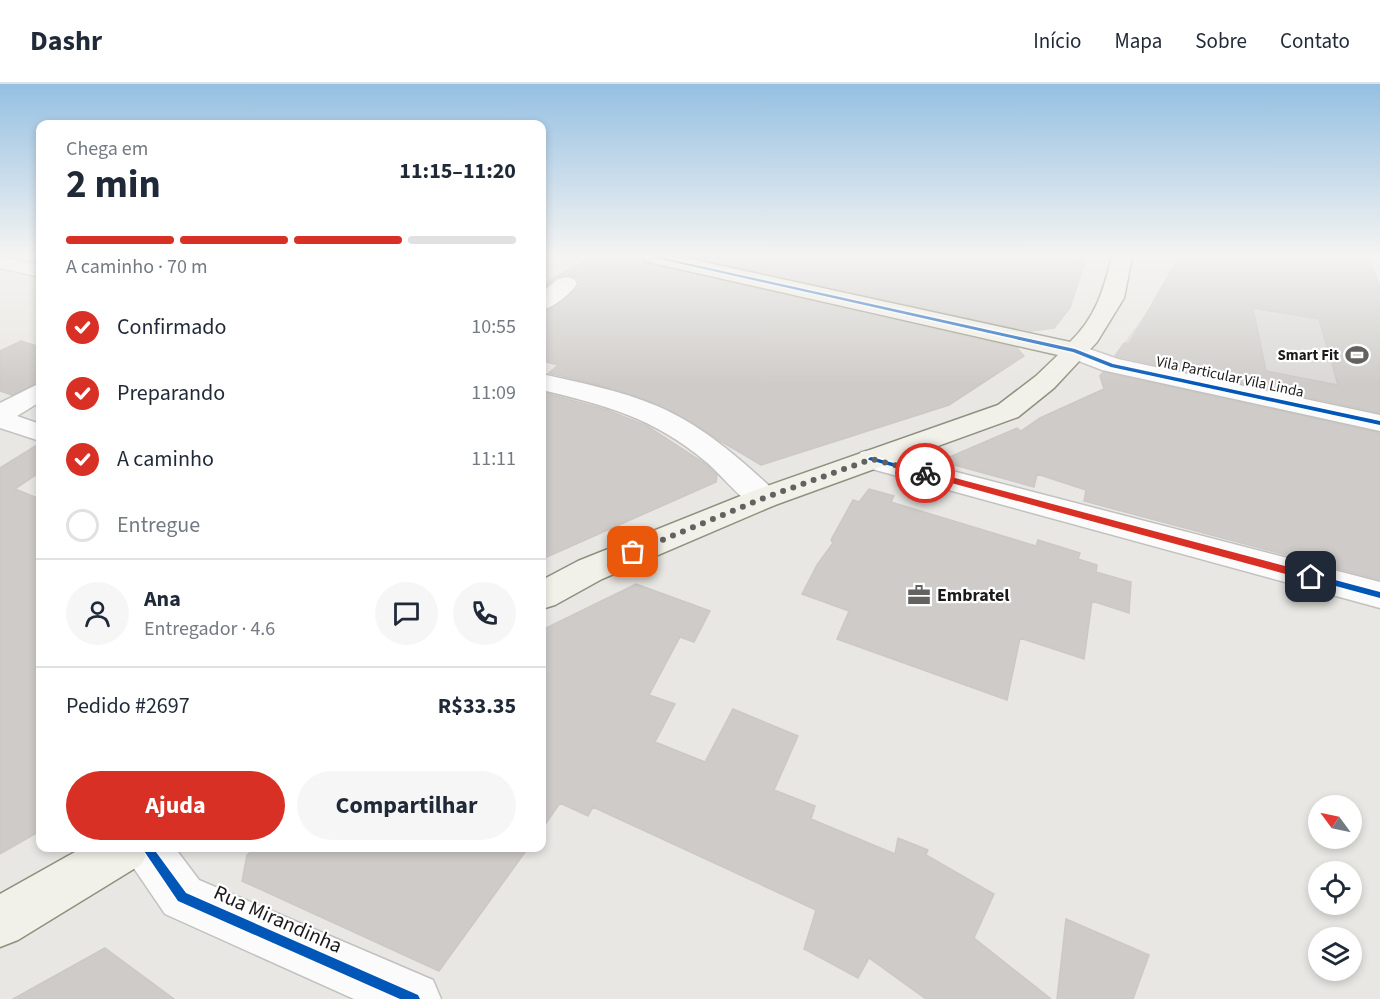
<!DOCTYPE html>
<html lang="pt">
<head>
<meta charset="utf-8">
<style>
	:root { --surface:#fff; --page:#f6f6f7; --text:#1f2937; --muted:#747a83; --line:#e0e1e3; --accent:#d93025 }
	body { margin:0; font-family:"Source Sans 3",sans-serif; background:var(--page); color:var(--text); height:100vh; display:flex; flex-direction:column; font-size:22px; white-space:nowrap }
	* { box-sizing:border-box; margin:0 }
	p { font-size:20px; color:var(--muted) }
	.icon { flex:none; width:33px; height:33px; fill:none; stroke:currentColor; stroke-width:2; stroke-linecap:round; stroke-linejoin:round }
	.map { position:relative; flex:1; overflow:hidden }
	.drawer { position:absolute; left:36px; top:36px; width:510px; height:732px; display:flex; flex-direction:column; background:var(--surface); border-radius:12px; box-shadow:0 3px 9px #0003 }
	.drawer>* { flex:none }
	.needle { width:39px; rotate:303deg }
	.controls { position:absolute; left:1308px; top:711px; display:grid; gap:12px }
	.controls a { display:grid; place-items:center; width:54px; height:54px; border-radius:50%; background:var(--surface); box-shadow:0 3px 9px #0003; font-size:30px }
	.pin { position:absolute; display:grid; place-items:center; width:51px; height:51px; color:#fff; margin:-26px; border-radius:12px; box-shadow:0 3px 9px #0006 }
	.courier { position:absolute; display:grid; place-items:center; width:60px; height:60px; margin:-30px; border:4px solid #d93025; border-radius:50%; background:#fff; color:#222; box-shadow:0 2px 8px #0007 }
	.headline em { font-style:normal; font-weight:700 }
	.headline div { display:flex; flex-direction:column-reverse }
	.headline { display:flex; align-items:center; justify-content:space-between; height:102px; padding:0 30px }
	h1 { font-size:39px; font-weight:700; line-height:45px }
	.bar { display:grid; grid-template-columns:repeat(4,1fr); gap:9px 6px; align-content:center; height:72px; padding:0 30px }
	.bar i { height:8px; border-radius:4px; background:var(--line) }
	.bar .current { background:var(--accent) }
	.bar p { grid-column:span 4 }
	.line { display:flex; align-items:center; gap:15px; padding:0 30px; border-top:2px solid var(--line) }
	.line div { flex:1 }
	.round { display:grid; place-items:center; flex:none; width:63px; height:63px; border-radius:32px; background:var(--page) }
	ol { padding:0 30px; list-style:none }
	li { display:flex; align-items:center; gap:18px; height:66px }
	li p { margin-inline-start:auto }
	li .icon { padding:6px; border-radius:50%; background:var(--accent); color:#fff; stroke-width:4 }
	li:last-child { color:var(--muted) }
	li i { width:33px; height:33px; border:3px solid var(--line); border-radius:50% }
	.cta { display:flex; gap:12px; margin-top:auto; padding:12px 30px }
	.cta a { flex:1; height:69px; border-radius:36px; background:var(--accent); color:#fff; font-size:24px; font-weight:700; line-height:69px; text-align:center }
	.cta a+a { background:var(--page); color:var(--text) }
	header { display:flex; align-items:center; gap:36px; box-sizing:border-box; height:84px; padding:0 30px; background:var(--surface); border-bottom:2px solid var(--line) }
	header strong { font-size:28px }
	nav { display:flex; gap:33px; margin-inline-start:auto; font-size:21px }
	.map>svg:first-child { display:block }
	.parking { fill:#d9d8d7 }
	.building { fill:#cecbc8; stroke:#ccc9c5; stroke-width:1.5; fill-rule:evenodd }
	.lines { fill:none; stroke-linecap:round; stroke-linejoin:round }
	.street-casing { stroke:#c2c1bf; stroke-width:3 }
	.secondary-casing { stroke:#8f907d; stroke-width:3 }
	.street { fill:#fcfbfb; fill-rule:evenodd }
	.secondary { fill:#f1f0e9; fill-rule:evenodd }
	.cycleway-casing { stroke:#fff; stroke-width:3 }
	.cycleway { fill:#0057b8; fill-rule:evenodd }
	.route { fill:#d93025 }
	.done { stroke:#636261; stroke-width:6; stroke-dasharray:0 10.8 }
	.labels { text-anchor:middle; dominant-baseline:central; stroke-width:4.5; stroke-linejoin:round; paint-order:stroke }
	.far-poi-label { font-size:15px; font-weight:bold; fill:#1b1b1b; stroke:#fff; text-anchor:end }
	.far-street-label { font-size:15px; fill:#1b1b1b; stroke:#fff }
	.poi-label { font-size:18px; font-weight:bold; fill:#1b1b1b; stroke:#fff; text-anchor:start }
	.near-street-label { font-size:21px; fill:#1b1b1b; stroke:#fff }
</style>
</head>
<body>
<header>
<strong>Dashr</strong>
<nav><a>Início</a><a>Mapa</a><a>Sobre</a><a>Contato</a></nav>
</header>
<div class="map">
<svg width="1380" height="915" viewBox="0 0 1380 915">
	<rect width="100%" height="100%" fill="#e9e7e3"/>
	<!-- parking -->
	<path class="parking" d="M1253 223 1319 235 1338 301 1124 259 1150 224 1256 239Z"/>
	<!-- building -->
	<path class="building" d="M590 173H641L644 178 652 181 1017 264 1024 272 949 321 761 381 658 320 615 305 549 289 558 281 542 277V228L562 218 579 200 575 193 565 191 557 193 542 206V201Z
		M691 173H1063L1085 177 1070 224 1054 244 1031 247Z
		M1179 173H1368L1380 203V329L1115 272 1124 259 1129 260ZM1253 224 1319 235 1338 301 1266 287Z
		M21 257 40 263V297L12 311 0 307V267Z
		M1103 288 1380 349V496L1084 417 1086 406 1037 390 1034 403 940 377 1017 344 1021 347 1040 334 1104 305 1100 292Z
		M542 308 607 326 647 342 704 379 717 391 716 398 542 475Z
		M40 359V388L15 405 40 415V747L0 770V384Z
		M869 405 894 412 891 418 1036 462 1038 456 1080 469 1078 475 1097 481 1096 488 1131 498 1129 529 1092 517 1084 575 1020 554 1007 616 837 555 849 527 802 510 817 481 833 459 831 456 853 416 859 418Z
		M636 500 710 527 694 558 680 553 649 611 675 620 655 658 705 678 733 625 798 652 774 706 815 722 811 735 895 770 898 754 928 766 926 771 994 810 974 854 1051 915H926L869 874 858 894 804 865 816 826 593 723 588 732 560 719 542 745V546Z
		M256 764H528L439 887 242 797 247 771Z
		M1066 835 1149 871 1133 915H1057Z
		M105 864 174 915H13Z"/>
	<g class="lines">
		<!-- street casing -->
		<g class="street-casing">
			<path id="street" d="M0 173 40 181V193L0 184Z
				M566 193 574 195 577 200C569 211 554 223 542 226V208L558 195Z
				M1075 260 1118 275 1380 331V347L1102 286 1066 272 1063 267 1066 262Z
				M542 290C580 299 620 306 657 322 702 341 739 374 775 407L780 414 775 421C768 423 760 425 753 421 737 412 720 389 705 377 654 334 605 321 542 306Z
				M40 299V318L17 332 40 340V357L0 344V319Z
				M871 366 1380 498V524L861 382 856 375 861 368Z
				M124 764H175L199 796 433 896 441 915H354L165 830 131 780Z"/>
		</g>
		<!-- secondary casing -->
		<g class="secondary-casing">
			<path id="secondary" d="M643 173H681L1070 258C1096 233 1103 207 1112 173H1132L1124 214 1097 258 1054 304 1018 333 775 421 602 495 555 521 542 525V496L578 477 753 407 998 321 1036 292 1058 271 653 179 646 177Z
				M82 764H149L142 780 18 856 0 863V810Z"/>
		</g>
		<!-- street -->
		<use href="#street" class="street"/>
		<!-- secondary -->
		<use href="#secondary" class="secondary"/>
		<!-- cycleway casing -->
		<g class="cycleway-casing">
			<path id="cycleway" d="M651 173H659L1075 265 1113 280 1380 337V341L1111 283 1073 268Z
				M871 373 1380 508V514L869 376 868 375 869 374Z
				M142 764H153L186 809 418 911 420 915H400L178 817Z"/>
		</g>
		<!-- cycleway -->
		<use href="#cycleway" class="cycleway"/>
	</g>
	<!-- sky -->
	<linearGradient id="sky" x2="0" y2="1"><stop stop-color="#95c0e2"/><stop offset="0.57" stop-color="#f5f4f2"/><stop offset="1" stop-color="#f5f4f2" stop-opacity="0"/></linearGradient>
	<rect width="1380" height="301" fill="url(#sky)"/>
	<!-- route -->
	<path class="route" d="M925 386 1311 489 1316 493 1311 497 922 391V387Z"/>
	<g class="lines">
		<!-- done -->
		<path class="done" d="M633 468 764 414 872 375 925 389"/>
	</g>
	<!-- icons -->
	<defs>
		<g id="stadium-bare" transform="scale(1.8)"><path d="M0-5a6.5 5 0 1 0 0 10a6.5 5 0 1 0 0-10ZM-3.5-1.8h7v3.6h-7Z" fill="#636261" stroke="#fff" stroke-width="2.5" paint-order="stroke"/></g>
		<g id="office-bare" transform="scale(1.8)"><path d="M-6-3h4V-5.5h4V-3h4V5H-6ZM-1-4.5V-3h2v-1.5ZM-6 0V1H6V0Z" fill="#636261" stroke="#fff" stroke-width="2.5" paint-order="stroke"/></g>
	</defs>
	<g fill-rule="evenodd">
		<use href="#stadium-bare" x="1357" y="271"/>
		<use href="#office-bare" x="919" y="511"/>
	</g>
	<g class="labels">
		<!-- far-poi labels -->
		<g class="far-poi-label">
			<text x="1339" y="271">Smart Fit</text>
		</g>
		<!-- far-street labels -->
		<g class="far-street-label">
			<text transform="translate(1230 293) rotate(12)">Vila Particular Vila Linda</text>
		</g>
		<!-- poi labels -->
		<g class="poi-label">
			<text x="937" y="511">Embratel</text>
		</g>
		<!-- near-street labels -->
		<g class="near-street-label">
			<text transform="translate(278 835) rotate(24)">Rua Mirandinha</text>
		</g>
	</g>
</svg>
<div class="controls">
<a><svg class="needle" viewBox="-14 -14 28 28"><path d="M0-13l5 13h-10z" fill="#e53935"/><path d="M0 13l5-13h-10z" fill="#747a83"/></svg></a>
<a><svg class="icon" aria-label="locate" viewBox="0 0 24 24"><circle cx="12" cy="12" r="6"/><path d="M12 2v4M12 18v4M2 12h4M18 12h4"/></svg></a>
<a><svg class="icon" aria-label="layers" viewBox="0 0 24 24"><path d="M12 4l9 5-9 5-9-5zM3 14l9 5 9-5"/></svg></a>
</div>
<div class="pin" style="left:633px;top:468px;background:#ea580c"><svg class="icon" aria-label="bag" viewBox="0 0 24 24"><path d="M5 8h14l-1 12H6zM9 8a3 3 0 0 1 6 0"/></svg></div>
<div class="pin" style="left:1311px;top:493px;background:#1f2937"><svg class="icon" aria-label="home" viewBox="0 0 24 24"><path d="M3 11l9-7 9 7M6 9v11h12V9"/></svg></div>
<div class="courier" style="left:925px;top:389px"><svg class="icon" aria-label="bike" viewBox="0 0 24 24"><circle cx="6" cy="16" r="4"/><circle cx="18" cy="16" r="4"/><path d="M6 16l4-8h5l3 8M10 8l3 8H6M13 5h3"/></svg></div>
<section class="drawer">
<div class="headline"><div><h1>2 min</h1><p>Chega em</p></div><em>11:15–11:20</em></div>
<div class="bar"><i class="current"></i><i class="current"></i><i class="current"></i><i></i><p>A caminho · 70 m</p></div>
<ol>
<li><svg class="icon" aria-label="check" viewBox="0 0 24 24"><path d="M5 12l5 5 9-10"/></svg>Confirmado<p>10:55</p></li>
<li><svg class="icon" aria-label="check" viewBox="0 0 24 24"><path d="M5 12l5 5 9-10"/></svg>Preparando<p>11:09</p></li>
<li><svg class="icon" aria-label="check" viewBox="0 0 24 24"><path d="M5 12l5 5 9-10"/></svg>A caminho<p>11:11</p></li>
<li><i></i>Entregue</li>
</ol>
<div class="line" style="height:108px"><a class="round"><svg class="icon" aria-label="person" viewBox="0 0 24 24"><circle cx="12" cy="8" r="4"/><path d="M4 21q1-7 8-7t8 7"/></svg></a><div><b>Ana</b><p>Entregador · 4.6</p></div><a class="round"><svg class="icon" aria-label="chat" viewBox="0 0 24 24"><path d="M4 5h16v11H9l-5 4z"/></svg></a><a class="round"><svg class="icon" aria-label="phone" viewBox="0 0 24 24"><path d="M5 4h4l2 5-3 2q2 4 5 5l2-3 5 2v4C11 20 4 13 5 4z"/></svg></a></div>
<div class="line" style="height:78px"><div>Pedido #2697</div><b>R$33.35</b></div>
<div class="cta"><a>Ajuda</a><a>Compartilhar</a></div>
</section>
</div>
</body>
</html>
